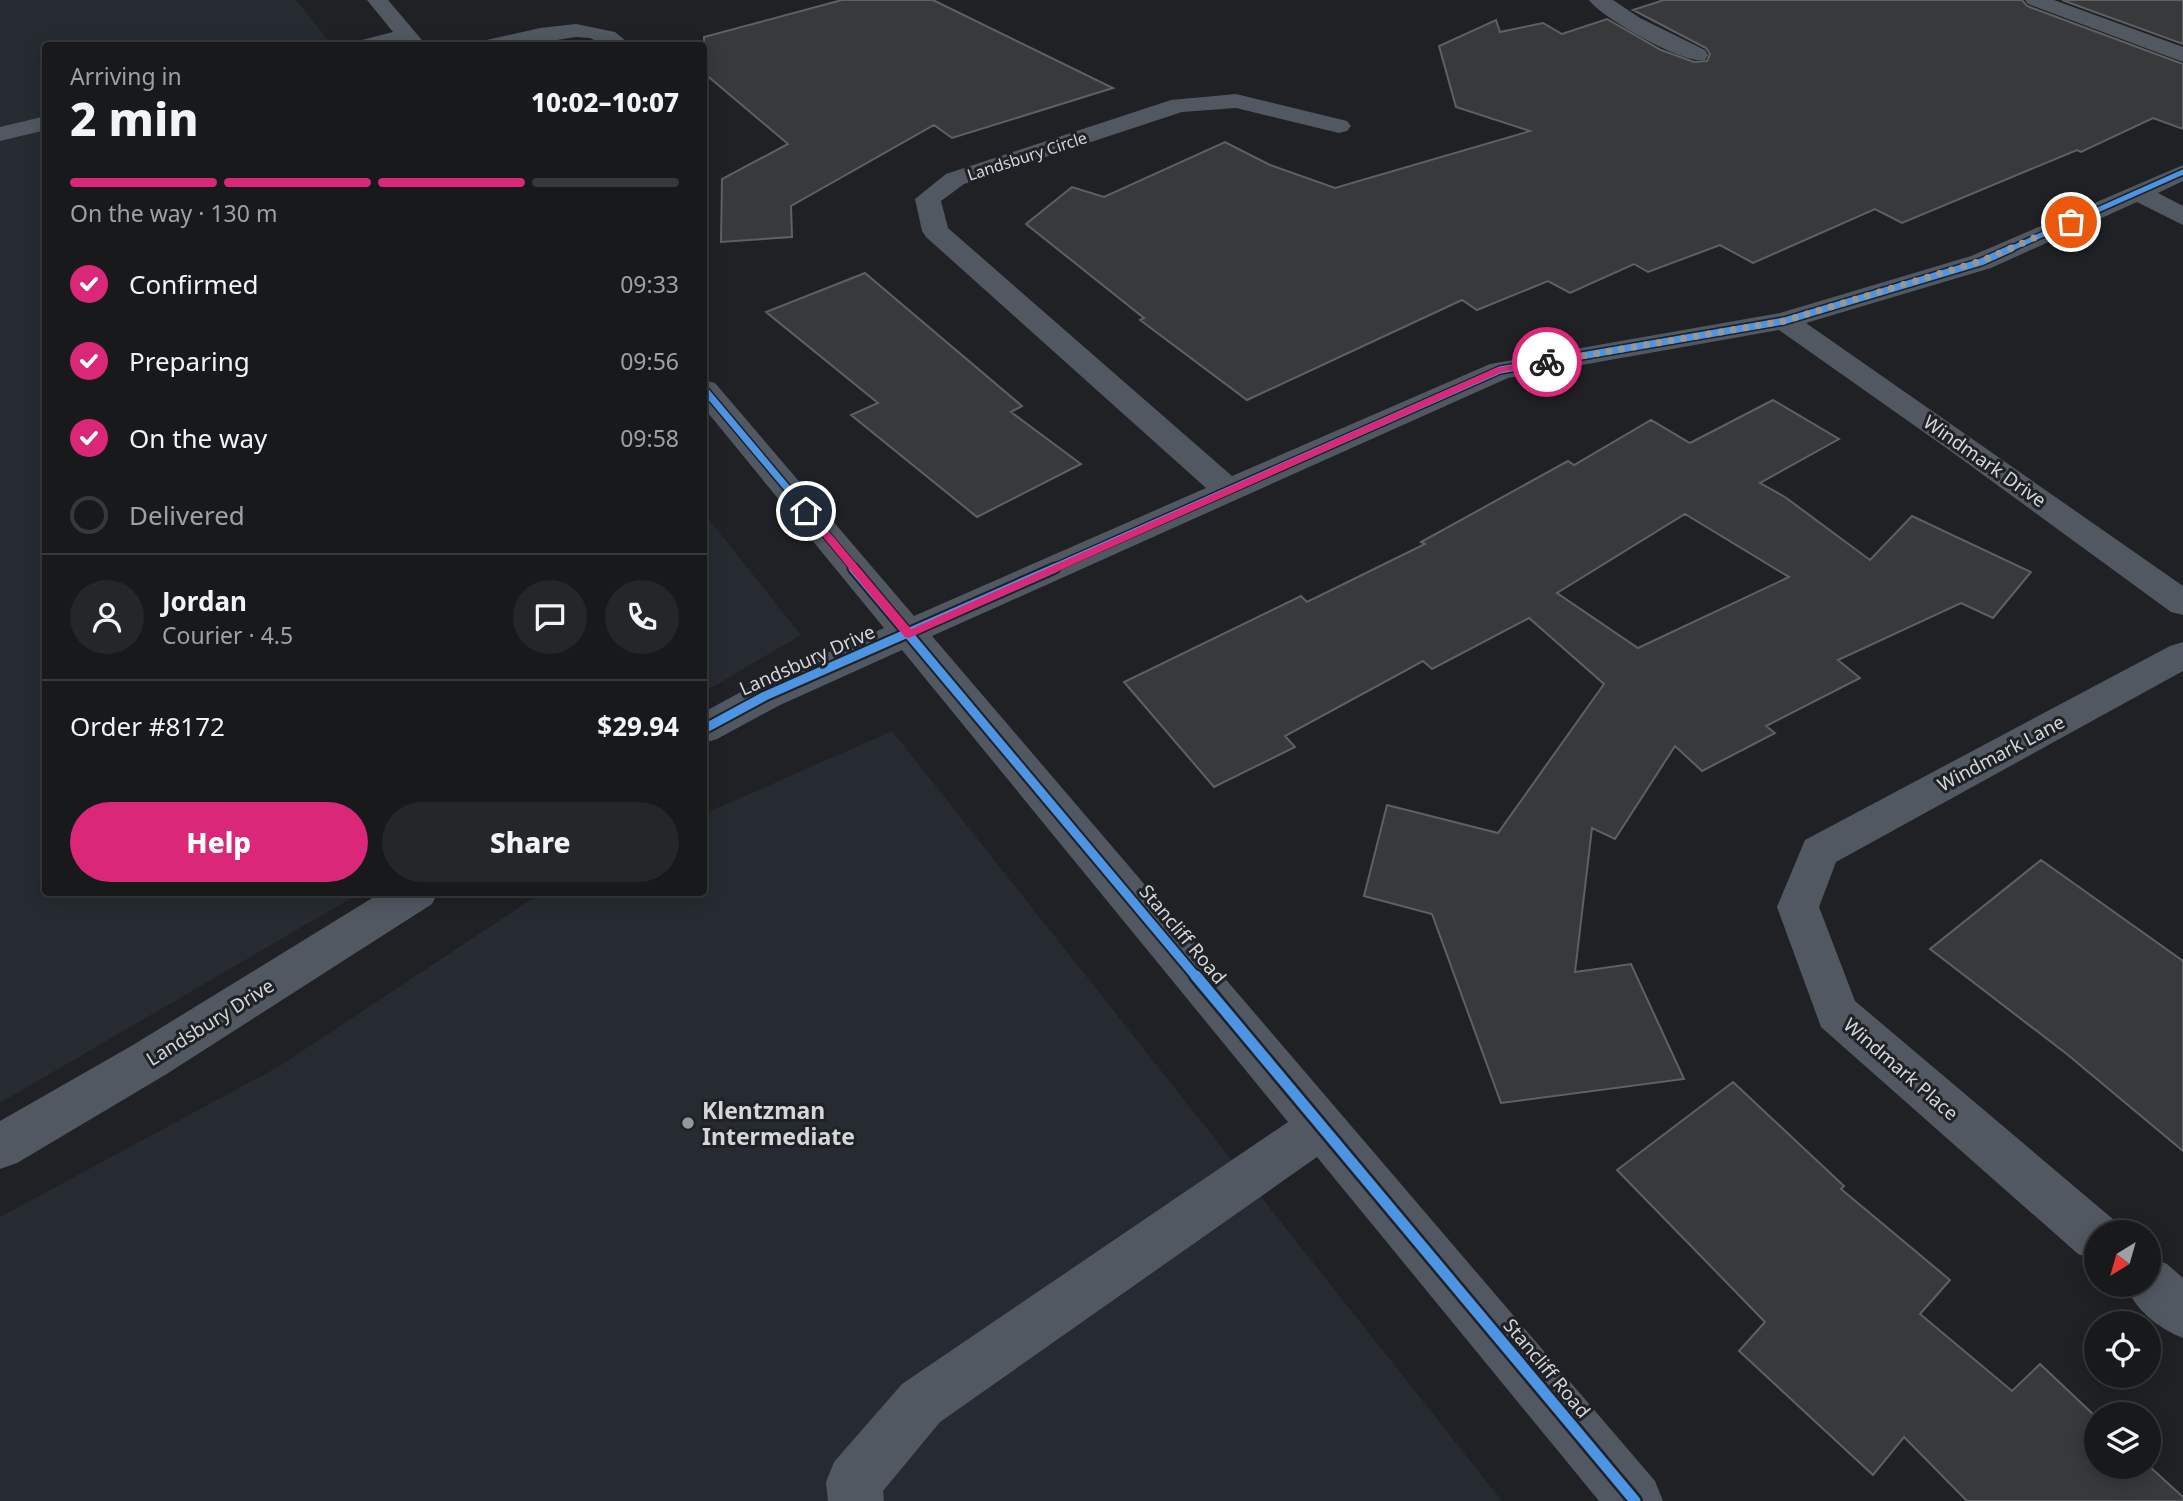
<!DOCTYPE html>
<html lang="en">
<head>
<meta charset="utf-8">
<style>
	:root { --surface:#17191b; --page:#242628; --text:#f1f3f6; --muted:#9ea0a3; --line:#36383a; --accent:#db2777 }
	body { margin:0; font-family:"Noto Sans",sans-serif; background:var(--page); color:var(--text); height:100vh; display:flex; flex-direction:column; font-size:26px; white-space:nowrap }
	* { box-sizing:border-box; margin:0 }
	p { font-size:23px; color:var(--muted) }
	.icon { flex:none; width:38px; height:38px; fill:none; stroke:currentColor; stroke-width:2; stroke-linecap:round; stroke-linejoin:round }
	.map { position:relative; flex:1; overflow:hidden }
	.side { position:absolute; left:42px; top:42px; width:665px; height:854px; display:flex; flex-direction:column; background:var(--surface); border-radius:7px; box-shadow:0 4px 18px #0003,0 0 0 2px var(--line) }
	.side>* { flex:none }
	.needle { width:46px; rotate:217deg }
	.controls { position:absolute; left:2084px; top:1220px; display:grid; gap:14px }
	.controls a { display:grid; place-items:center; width:77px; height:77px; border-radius:50%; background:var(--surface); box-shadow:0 4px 18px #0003,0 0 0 2px var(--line); font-size:35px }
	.pin { position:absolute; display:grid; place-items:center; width:60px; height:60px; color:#fff; margin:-30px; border:4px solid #fff; border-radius:50%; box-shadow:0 2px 7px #0007 }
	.courier { position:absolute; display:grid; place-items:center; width:70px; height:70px; margin:-35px; border:5px solid #db2777; border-radius:50%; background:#fff; color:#222; box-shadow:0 2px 9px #0007 }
	.summary em { font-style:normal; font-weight:800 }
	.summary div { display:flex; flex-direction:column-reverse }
	.summary { display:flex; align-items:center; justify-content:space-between; height:119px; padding:0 28px }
	h1 { font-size:46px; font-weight:800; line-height:52px }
	.bar { display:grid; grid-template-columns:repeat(4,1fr); gap:10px 7px; align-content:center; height:84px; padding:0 28px }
	.bar i { height:9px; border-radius:5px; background:var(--line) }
	.bar .current { background:var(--accent) }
	.bar p { grid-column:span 4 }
	.line { display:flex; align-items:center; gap:18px; padding:0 28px; border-top:2px solid var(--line) }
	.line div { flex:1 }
	.round { display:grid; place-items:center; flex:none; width:74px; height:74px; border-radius:37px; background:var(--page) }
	ol { padding:0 28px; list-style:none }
	li { display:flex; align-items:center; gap:21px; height:77px }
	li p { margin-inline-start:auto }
	li .icon { padding:7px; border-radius:50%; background:var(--accent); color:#fff; stroke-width:4 }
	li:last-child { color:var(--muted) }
	li i { width:38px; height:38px; border:4px solid var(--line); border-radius:50% }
	.primary-button { display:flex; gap:14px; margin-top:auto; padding:14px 28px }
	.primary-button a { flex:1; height:80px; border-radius:42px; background:var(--accent); color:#fff; font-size:28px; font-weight:800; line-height:80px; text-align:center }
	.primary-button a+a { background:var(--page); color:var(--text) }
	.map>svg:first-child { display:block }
	.built { fill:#262b32 }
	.building { fill:#38393b; stroke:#5e6062; stroke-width:2; fill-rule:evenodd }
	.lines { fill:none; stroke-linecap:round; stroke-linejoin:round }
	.minor { fill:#525862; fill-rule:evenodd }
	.cycleway-far3-casing { stroke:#1e2125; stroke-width:8 }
	.cycleway-far2-casing { stroke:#1e2125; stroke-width:10 }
	.cycleway-far1-casing { stroke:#1e2125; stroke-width:13 }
	.cycleway-casing { stroke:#1e2125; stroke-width:16 }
	.cycleway-far3 { stroke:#4d94e3; stroke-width:5 }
	.cycleway-far2 { stroke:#4d94e3; stroke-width:7 }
	.cycleway-far1 { stroke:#4d94e3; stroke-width:9 }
	.cycleway { stroke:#4d94e3; stroke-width:11 }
	.route { fill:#db2777 }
	.done { stroke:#959799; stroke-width:7; stroke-dasharray:0 12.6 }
	.poi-dot { fill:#959799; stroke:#1e2125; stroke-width:2.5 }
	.labels { text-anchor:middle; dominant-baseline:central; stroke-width:6; stroke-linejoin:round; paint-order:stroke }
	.far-street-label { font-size:16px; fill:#d4d6d8; stroke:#1e2125 }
	.street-label { font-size:19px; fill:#d4d6d8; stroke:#1e2125 }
	.near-poi-label { font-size:23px; font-weight:bold; fill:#d4d6d8; stroke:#1e2125; text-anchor:start }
</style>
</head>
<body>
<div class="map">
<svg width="2183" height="1501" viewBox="0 0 2183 1501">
	<rect width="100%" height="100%" fill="#1f2124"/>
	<!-- built -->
	<path class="built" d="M0 0H296L332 45 46 46V892L360 893 0 1103Z
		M704 513 801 635 704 692Z
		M892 731 1502 1501H0V1217L278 1067 541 893 704 892V814Z"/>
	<!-- building -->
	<path class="building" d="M842 0H933L1113 88 952 138 934 125 791 206 792 237 721 242 722 179 788 144 704 73V37Z
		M1664 0H2022L2027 6 2183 64V129L2153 118 2081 152 2077 150 1902 223 1875 209 1753 263 1720 245 1648 272 1634 264 1570 293 1548 281 1477 310 1462 300 1247 400 1140 320 1144 318 1026 224 1072 187 1104 197 1225 142 1270 165 1335 188 1530 131 1456 107 1439 46 1496 20 1500 32 1543 23 1562 34 1607 19 1661 50 1694 62 1707 61 1710 54 1706 48 1633 10Z
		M2062 0H2183V44Z
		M865 273 1022 406 1011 412 1081 464 977 517 851 415 878 403 766 312Z
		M1773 400 1839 439 1760 483 1785 497 1870 560 1912 516 2031 572 1993 618 1961 603 1838 660 1860 678 1766 726 1775 733 1702 771 1675 746 1615 839 1592 828 1575 972 1631 964 1684 1079 1501 1103 1432 914 1364 896 1387 805 1498 833 1604 684 1529 618 1432 669 1423 661 1285 736 1295 747 1214 787 1124 682 1301 596 1307 602 1425 544 1421 542 1568 461 1574 465 1651 420 1690 443ZM1685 514 1789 577 1638 648 1557 593Z
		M2041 860 2183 961V1151L2068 1055 1930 949Z
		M1733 1082 1844 1186 1841 1189 1950 1280 1920 1314 2012 1391 2040 1364 2096 1417V1466H2149L2183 1497V1501H1967L1904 1437 1873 1475 1739 1351 1765 1322 1617 1170Z"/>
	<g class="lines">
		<!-- minor -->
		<path class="minor" d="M367 0H388L427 46H404L402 43 355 46 358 41 393 32Z
			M1589 0H1613L1640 18 1705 50 1708 55 1705 60C1684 65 1602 18 1589 0Z
			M2025 0H2054L2183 47V62L2028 4Z
			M576 24 615 32 632 46H606L590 38 576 37 518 46H479L482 41 540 28Z
			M1236 94 1347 121 1351 126 1347 131 1339 133 1236 108 1182 112 964 184 941 201 948 228 1232 476 1490 364 1780 313 1971 256 2183 165V181L2158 193 2183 206V225L2137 202 1991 268 1806 323 2183 586V615L2171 612 1952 452 1779 330 1508 378 932 636 1655 1481 1663 1501H1599L1317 1157 940 1422 883 1491 884 1501H828L826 1482 834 1462 902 1384 1288 1122 902 650 778 706 717 739 704 743V712L752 686 884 628 704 408V380L715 383 914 616 1206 488 926 237 922 231 915 199 946 174 1171 100Z
			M46 116V130L0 141V127Z
			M2183 642V671L1836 862 1819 907 1855 1001 2114 1220 2119 1232H2096V1261L2078 1254 1821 1027 1777 907 1805 840 2170 646Z
			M382 892H438L432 904 165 1075 17 1163 0 1169V1121L133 1045Z
			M2149 1257 2167 1264 2183 1278V1338C2158 1328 2135 1310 2125 1284H2149Z"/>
		<!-- cycleway-far3 casing -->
		<g class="cycleway-far3-casing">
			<path id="cycleway-far3" d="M2008 250 2183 172"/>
		</g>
		<!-- cycleway-far2 casing -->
		<g class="cycleway-far2-casing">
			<path id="cycleway-far2" d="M704 389 855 569
				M1051 569 1500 370 1784 321 1981 262 2012 248"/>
		</g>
		<!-- cycleway-far1 casing -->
		<g class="cycleway-far1-casing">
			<path id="cycleway-far1" d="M853 568 1197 978
				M704 729 765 696 1055 568"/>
		</g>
		<!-- cycleway casing -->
		<g class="cycleway-casing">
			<path id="cycleway" d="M1196 976 1635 1501"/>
		</g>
		<!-- cycleway-far3 -->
		<use href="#cycleway-far3" class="cycleway-far3"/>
		<!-- cycleway-far2 -->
		<use href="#cycleway-far2" class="cycleway-far2"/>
		<!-- cycleway-far1 -->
		<use href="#cycleway-far1" class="cycleway-far1"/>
		<!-- cycleway -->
		<use href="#cycleway" class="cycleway"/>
	</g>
	<!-- route -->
	<path class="route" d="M1547 359 1550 363 1502 372 909 638 905 637 802 511 810 509 911 629 1496 368Z"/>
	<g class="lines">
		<!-- done -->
		<path class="done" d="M1547 362 1784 321 1981 261 2071 222"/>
	</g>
	<!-- markers -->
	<circle class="poi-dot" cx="688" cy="1123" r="7"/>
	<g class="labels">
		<!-- far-street labels -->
		<g class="far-street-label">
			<text transform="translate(1027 156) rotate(-18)">Landsbury Circle</text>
		</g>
		<!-- street labels -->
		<g class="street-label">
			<text transform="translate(1985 461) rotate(35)">Windmark Drive</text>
			<text transform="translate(807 660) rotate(-24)">Landsbury Drive</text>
			<text transform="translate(2001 753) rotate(-28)">Windmark Lane</text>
			<text transform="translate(1183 934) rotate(50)">Stancliff Road</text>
			<text transform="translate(210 1022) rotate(-32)">Landsbury Drive</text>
			<text transform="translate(1901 1069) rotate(41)">Windmark Place</text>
			<text transform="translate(1547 1368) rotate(50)">Stancliff Road</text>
		</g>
		<!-- near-poi labels -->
		<g class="near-poi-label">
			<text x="702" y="1110">Klentzman<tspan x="702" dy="26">Intermediate</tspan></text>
		</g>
	</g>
</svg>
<div class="controls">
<a><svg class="needle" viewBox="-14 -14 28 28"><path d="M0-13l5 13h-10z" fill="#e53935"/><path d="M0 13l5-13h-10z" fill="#9ea0a3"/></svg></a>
<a><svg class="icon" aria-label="locate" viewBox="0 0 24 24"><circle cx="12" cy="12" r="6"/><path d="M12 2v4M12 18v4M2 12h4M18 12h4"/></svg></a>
<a><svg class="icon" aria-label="layers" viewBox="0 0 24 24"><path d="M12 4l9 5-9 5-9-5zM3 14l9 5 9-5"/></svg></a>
</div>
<div class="pin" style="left:2071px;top:222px;background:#ea580c"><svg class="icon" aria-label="bag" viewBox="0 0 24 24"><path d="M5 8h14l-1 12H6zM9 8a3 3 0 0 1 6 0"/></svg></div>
<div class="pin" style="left:806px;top:511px;background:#1f2937"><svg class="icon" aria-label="home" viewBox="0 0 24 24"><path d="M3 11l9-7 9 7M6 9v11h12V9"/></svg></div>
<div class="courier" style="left:1547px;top:362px"><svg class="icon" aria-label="bike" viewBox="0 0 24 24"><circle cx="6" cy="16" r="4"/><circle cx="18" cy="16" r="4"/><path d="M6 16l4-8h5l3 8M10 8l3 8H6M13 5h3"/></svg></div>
<section class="side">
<div class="summary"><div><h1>2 min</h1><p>Arriving in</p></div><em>10:02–10:07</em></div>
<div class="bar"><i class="current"></i><i class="current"></i><i class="current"></i><i></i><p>On the way · 130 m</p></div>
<ol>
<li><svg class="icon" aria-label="check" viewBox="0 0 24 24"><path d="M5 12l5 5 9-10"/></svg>Confirmed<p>09:33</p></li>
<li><svg class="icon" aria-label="check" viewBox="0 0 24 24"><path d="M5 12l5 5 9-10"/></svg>Preparing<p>09:56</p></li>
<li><svg class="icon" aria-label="check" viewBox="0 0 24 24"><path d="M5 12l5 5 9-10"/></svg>On the way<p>09:58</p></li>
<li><i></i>Delivered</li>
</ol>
<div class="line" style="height:126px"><a class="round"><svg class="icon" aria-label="person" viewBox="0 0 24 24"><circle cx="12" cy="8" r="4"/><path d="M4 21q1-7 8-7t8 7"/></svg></a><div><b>Jordan</b><p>Courier · 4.5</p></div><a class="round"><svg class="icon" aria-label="chat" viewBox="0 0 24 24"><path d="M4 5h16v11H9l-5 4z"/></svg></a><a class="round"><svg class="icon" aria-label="phone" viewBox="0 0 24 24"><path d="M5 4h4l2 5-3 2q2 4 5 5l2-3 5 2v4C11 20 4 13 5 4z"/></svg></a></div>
<div class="line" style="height:91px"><div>Order #8172</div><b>$29.94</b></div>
<div class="primary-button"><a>Help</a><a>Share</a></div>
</section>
</div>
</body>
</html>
